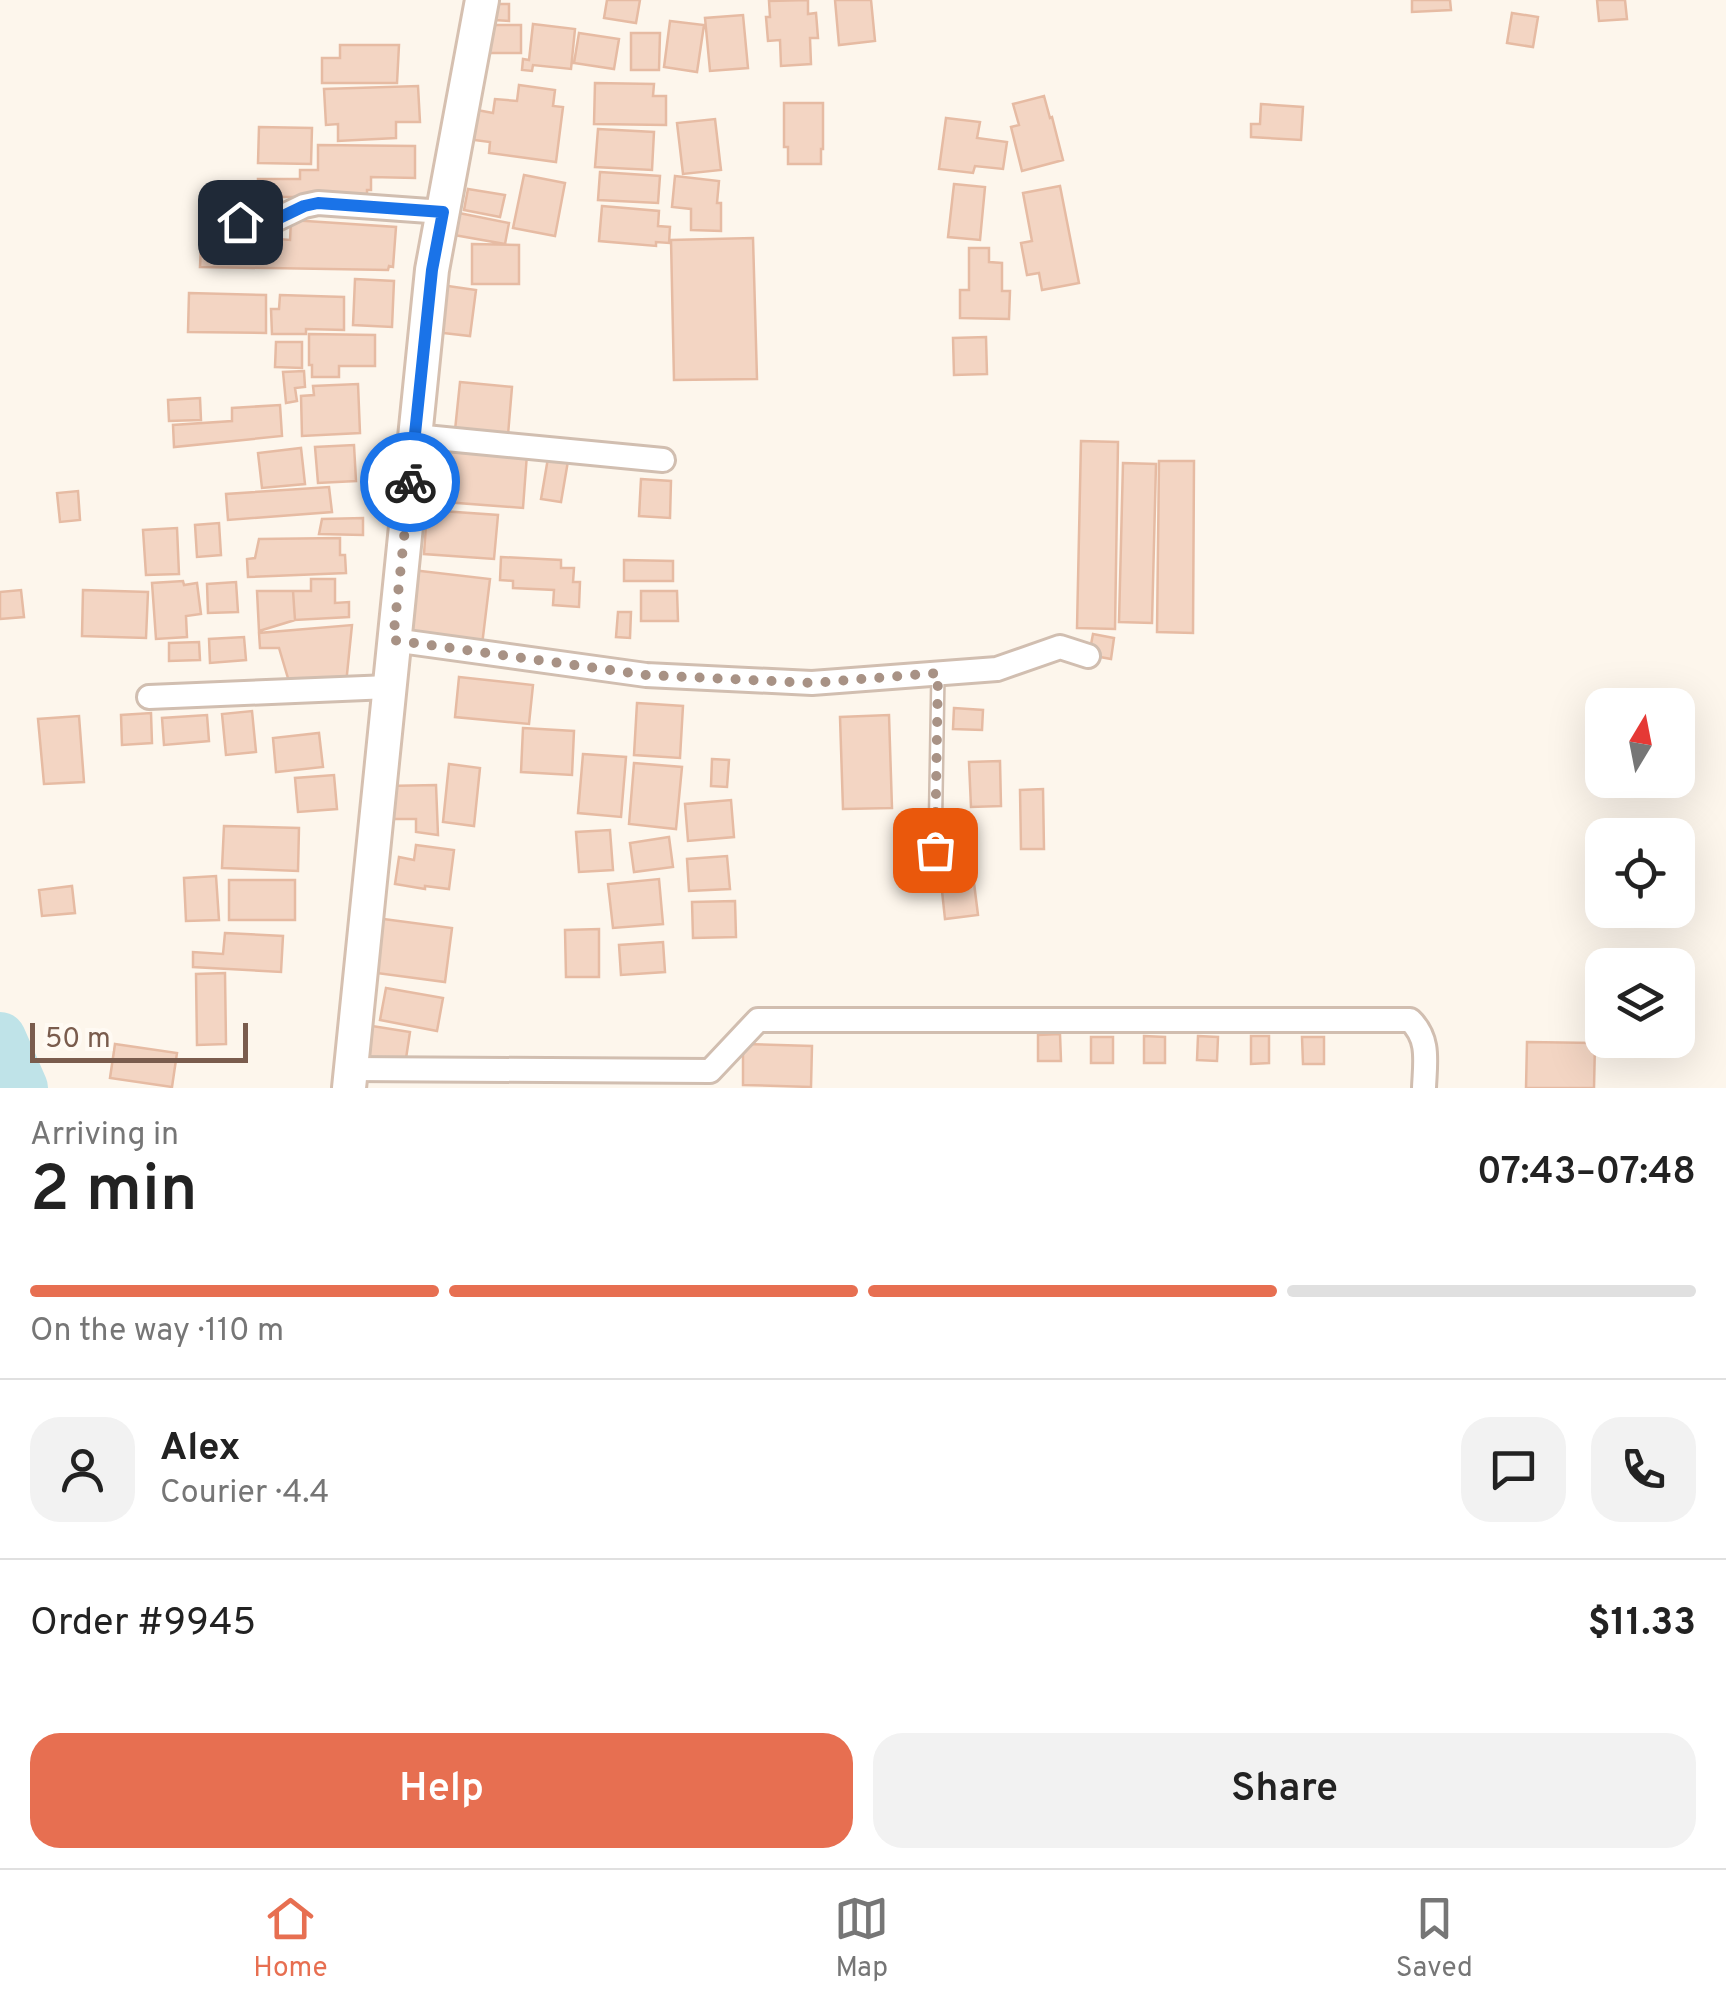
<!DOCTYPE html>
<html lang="en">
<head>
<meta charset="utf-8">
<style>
	:root { --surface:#fff; --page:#f2f2f2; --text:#222; --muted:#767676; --line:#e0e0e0; --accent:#e76f51 }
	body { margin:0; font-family:Overpass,sans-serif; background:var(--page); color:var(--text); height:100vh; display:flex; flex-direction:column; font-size:38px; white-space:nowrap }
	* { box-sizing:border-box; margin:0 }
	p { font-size:32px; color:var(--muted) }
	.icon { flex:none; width:55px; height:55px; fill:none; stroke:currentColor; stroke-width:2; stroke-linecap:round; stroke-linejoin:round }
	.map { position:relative; height:1088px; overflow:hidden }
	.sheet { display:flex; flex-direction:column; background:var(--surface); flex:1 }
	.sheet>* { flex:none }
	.needle { width:65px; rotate:10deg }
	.tools { position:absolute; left:1585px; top:688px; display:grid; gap:20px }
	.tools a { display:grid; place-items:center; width:110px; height:110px; border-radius:20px; background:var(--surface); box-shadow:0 10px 40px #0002; font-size:50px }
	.scale { position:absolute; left:30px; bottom:25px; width:218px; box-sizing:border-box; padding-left:10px; border:5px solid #7a5c4d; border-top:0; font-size:28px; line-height:35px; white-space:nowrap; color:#7a5c4d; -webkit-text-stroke:8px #fffaf3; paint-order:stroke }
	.pin { position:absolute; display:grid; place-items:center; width:85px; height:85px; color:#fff; margin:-42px; border-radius:20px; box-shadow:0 5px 15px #0006 }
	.courier { position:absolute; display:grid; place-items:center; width:100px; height:100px; margin:-50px; border:8px solid #1a73e8; border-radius:50%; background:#fff; color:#222; box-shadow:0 2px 12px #0007 }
	.headline em { font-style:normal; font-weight:600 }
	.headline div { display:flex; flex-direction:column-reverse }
	.headline { display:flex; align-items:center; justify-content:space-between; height:170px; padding:0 30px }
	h1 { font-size:65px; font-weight:600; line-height:75px }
	.bar { display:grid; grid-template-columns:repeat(4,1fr); gap:15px 10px; align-content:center; height:120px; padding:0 30px }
	.bar i { height:12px; border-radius:8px; background:var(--line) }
	.bar .selected { background:var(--accent) }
	.bar p { grid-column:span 4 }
	.line { display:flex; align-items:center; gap:25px; padding:0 30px; border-top:2px solid var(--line) }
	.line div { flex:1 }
	.round { display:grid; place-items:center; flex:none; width:105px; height:105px; border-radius:30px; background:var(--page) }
	.primary-button { display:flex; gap:20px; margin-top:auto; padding:20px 30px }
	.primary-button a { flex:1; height:115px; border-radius:30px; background:var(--accent); color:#fff; font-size:40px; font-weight:600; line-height:115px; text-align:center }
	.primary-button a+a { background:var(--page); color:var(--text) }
	.tabs { display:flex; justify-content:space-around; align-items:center; height:140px; border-top:2px solid var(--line); background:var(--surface); font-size:28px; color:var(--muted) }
	.tabs a { display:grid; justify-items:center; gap:5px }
	.tabs .selected { color:var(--accent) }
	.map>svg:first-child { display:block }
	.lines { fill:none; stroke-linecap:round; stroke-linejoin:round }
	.river { stroke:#bfe3e8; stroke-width:52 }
	.building { fill:#f3d5c3; stroke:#e6bba3; stroke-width:2.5 }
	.lane-casing { stroke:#d1beb0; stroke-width:16 }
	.street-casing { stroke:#d1beb0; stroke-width:28 }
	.secondary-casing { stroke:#d6c0b0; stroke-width:38 }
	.lane { stroke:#fff; stroke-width:11 }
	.street { stroke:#fff; stroke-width:22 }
	.secondary { stroke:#fff; stroke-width:32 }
	.done { stroke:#a89285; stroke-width:10; stroke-dasharray:0 18 }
	.route { stroke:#1a73e8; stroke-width:12 }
</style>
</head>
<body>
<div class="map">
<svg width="1726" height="1088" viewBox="0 0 1726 1088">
	<rect width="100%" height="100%" fill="#fdf6ec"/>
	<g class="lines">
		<!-- river -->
		<path class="river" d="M0 1038 22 1088"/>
	</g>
	<!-- building -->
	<path class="building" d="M607 0H640L636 23 604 18Z
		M808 0V14L816 13 818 38H810L811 64 781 66 780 40 768 41 766 17H770L769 1Z
		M835 0H871L875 41 839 45Z
		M1412 0H1450L1451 10 1412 12Z
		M1597 0H1625L1627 19 1599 21Z
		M496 4H509V21L495 20Z
		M1512 13 1538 17 1533 47 1507 43Z
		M743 15 748 68 710 71 705 18Z
		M670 21 704 25 697 72 664 67Z
		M533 24 575 29 571 69 533 65 532 71 522 70 523 59 529 60Z
		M485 25H521V53H485Z
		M579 33 619 39 614 69 574 63Z
		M631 33H660L659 70H631Z
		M340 45H399L397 83H322V58H340Z
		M595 83 654 84 653 96H666V125L594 124Z
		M519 85 555 90 553 106 563 107 556 162 489 153 490 142 474 140 477 110 493 113 495 99 517 101Z
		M418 86 420 122H396V138L338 141V124L326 125 324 89Z
		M1044 96 1050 118 1052 117 1063 160 1022 171 1011 127 1019 125 1013 104Z
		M784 103H823V149H821V164H788V147H784Z
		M1261 104 1303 107 1301 140 1251 137V124H1260Z
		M946 118 980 122 977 138 1007 142 1003 169 975 166 973 173 939 169Z
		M715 119 721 170 683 174 677 123Z
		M259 127 312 128 311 164 258 163Z
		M598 129 654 132 652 170 595 167Z
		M318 145 415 146V178L371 177V190H367V197H258V179H300V170H318Z
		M600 172 660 176 658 203 598 200Z
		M524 175 565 183 555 236 513 228Z
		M675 176 719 181 717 203H721V231L691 230V209L672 207Z
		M954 184 985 187 980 240 948 237Z
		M1060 186 1079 283 1042 290 1039 273 1027 275 1021 243 1032 241 1023 193Z
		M468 189 505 195 500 217 464 210Z
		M602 206 659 211 658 226 670 227 669 243 656 242V246L599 241Z
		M459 213 509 223 505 244 454 235Z
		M291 220 396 227 393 267 389 266 388 270 200 267 201 246 278 248 279 239 290 240Z
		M753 238 757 379 674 380 671 240Z
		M472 244 519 245V284H472Z
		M969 248H989V262L1002 263V291H1010L1009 319 960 318V290H969Z
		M355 279 394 281 392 327 353 325Z
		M441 285 476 290 470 336 434 332Z
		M189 293 266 295V333L188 332Z
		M280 295 344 297V330L306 329V334H272L271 309H279Z
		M309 334 375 335V366H339V377H312V365H309Z
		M986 337 987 374 954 375 953 338Z
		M276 342H302V368L275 367Z
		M304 371 305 387 295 388 297 401 286 403 283 372Z
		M460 382 512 387 508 435 455 430Z
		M358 384 360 433 302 436 301 396 314 395 313 386Z
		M200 398 201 420 169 421 168 400Z
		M280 405 282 436 174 447 173 425 232 421V408Z
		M1081 441 1118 442 1115 629 1077 628Z
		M354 445 356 481 318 483 315 447Z
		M429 447 527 454 523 508 445 502 446 482 426 480Z
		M301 448 305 484 262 488 258 453Z
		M548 458 568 461 561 502 541 499Z
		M1159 461H1194L1193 633 1157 632Z
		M1123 463 1156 464 1152 623 1119 622Z
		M641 479 671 481 670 518 639 516Z
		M329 487 332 512 228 520 226 494Z
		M78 491 80 520 60 522 57 493Z
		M427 510 498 515 494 559 424 554Z
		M363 518V535L319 534 322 519Z
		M219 523 221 555 197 557 195 525Z
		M177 528 179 574 146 575 143 530Z
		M340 538V555H345L346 573 248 577 247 559 255 558 259 539Z
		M501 557 561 560V568H574L573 582H580L579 607 553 605 554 590 513 588V581L500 580Z
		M624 560 673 561V581H624Z
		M412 570 490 579 482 645 404 636Z
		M311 579H335V603L349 602V617L295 620 293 591H311Z
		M183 581 184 585 197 583 201 614 186 616 187 637 156 639 152 583Z
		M236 582 238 612 208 613 207 584Z
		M21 590 24 617 0 619V592Z
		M83 590 148 592 146 638 82 636Z
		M257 591H293L295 620 259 631Z
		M641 591H677L678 621H641Z
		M618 612H631L630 638 616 637Z
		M352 625 346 684 290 685 279 648H260L259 633Z
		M1093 634 1114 638 1111 659 1089 655Z
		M244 637 246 660 210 663 209 639Z
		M199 642 200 660 169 661V643Z
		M459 677 533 685 529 724 455 717Z
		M637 703 683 706 680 758 634 755Z
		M954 708 983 710 982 730 953 729Z
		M252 711 256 752 226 755 222 714Z
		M151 713 152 743 122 745 121 715Z
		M207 715 209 741 164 745 162 718Z
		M889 715 892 808 843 809 840 717Z
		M79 716 84 782 44 784 38 719Z
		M523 728 574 731 572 775 521 772Z
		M319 733 323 767 276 772 273 738Z
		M583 754 626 757 621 817 578 813Z
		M712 759 729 760 727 787 711 786Z
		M1000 761 1001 806 971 807 969 762Z
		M634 763 682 767 676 829 629 824Z
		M449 764 480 768 474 826 443 822Z
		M334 775 337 809 298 812 295 778Z
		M436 785 438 835 416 832V819H386V786Z
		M1043 789 1044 849H1021L1020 790Z
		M731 800 734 837 688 841 685 804Z
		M224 826 299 828 298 871 222 868Z
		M610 830 613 870 579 872 576 832Z
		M669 837 673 867 634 872 630 843Z
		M416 845 454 850 449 889 425 886V889L395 884 399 857 414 860Z
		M727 856 730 889 689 891 687 859Z
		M971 859 978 915 945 919 939 863Z
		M216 876 219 920 186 921 184 878Z
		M659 879 663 924 613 928 608 884Z
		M229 880H295V920H229Z
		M72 886 75 913 42 916 39 890Z
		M735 901 736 937 693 938 692 902Z
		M376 918 452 928 445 982 369 972Z
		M599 929V977H566L565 930Z
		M225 933 283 936 281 972 193 967V952L223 954Z
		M663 942 665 972 621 975 619 945Z
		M225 973 226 1044 197 1045 196 974Z
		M386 988 443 998 437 1031 380 1020Z
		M372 1026 410 1032 405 1065 367 1059Z
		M1060 1034 1061 1061H1038V1035Z
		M1144 1036 1165 1037V1063H1144Z
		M1198 1036 1218 1037 1217 1061 1197 1060Z
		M1251 1036H1269V1063L1251 1064Z
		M1091 1037H1113V1063H1091Z
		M1302 1037H1324V1064H1303Z
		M1527 1042 1595 1043 1594 1088H1526Z
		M115 1044 177 1053 172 1087 110 1078Z
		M743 1044 812 1046 811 1087 743 1085Z"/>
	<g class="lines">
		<!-- lane casing -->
		<g class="lane-casing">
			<path id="lane" d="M935 850 938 673"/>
		</g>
		<!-- street casing -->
		<g class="street-casing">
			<path id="street" d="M241 222 275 220 304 206 318 203 443 212
				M415 436 663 460
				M393 640 646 675 812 683 997 669 1060 647 1088 656
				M149 697 389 687
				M351 1069 710 1071 758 1020H1410C1430 1039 1425 1062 1424 1088"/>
		</g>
		<!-- secondary casing -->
		<g class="secondary-casing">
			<path id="secondary" d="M349 1088 432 270 482 0"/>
		</g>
		<!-- lane -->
		<use href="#lane" class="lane"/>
		<!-- street -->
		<use href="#street" class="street"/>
		<!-- secondary -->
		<use href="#secondary" class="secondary"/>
	</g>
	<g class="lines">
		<!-- done -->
		<path class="done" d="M410 482 393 640 646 675 812 683 938 673 935 850"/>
		<!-- route -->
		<path class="route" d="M240 222 275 220 304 206 318 203 443 212 432 270 410 482"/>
	</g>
</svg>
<div class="tools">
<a><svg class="needle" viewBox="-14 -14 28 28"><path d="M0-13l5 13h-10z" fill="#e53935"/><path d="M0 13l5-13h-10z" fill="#767676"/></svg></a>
<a><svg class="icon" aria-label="locate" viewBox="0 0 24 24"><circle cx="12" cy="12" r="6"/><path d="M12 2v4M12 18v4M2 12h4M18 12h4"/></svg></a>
<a><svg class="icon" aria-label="layers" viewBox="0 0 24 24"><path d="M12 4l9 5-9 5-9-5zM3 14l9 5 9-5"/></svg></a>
</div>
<div class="scale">50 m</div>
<div class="pin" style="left:935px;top:850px;background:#ea580c"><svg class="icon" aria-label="bag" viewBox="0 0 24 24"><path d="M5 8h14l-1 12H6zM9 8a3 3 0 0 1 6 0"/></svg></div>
<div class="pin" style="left:240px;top:222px;background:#1f2937"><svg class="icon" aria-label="home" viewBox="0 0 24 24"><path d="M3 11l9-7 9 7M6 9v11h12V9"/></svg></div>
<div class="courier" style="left:410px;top:482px"><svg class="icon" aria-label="bike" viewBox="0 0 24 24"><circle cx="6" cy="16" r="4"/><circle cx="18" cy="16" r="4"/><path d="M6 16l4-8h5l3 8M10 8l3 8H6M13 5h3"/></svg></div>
</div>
<section class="sheet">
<div class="headline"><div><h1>2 min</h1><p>Arriving in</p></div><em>07:43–07:48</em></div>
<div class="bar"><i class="selected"></i><i class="selected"></i><i class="selected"></i><i></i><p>On the way · 110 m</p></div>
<div class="line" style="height:180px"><a class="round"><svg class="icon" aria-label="person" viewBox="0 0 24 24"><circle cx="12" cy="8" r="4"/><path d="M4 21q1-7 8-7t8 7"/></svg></a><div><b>Alex</b><p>Courier · 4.4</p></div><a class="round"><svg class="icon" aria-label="chat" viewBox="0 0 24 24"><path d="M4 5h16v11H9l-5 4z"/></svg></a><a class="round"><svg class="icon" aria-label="phone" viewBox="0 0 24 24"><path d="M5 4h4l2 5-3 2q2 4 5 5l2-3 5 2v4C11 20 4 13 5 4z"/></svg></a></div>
<div class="line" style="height:130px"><div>Order #9945</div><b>$11.33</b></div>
<div class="primary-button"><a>Help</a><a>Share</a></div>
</section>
<nav class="tabs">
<a class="selected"><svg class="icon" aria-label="home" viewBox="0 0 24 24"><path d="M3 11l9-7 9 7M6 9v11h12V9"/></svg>Home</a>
<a><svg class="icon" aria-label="map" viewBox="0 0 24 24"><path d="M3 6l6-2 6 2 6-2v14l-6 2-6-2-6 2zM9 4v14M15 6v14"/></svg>Map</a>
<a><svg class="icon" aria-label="saved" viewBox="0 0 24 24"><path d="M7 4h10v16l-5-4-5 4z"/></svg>Saved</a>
</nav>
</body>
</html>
